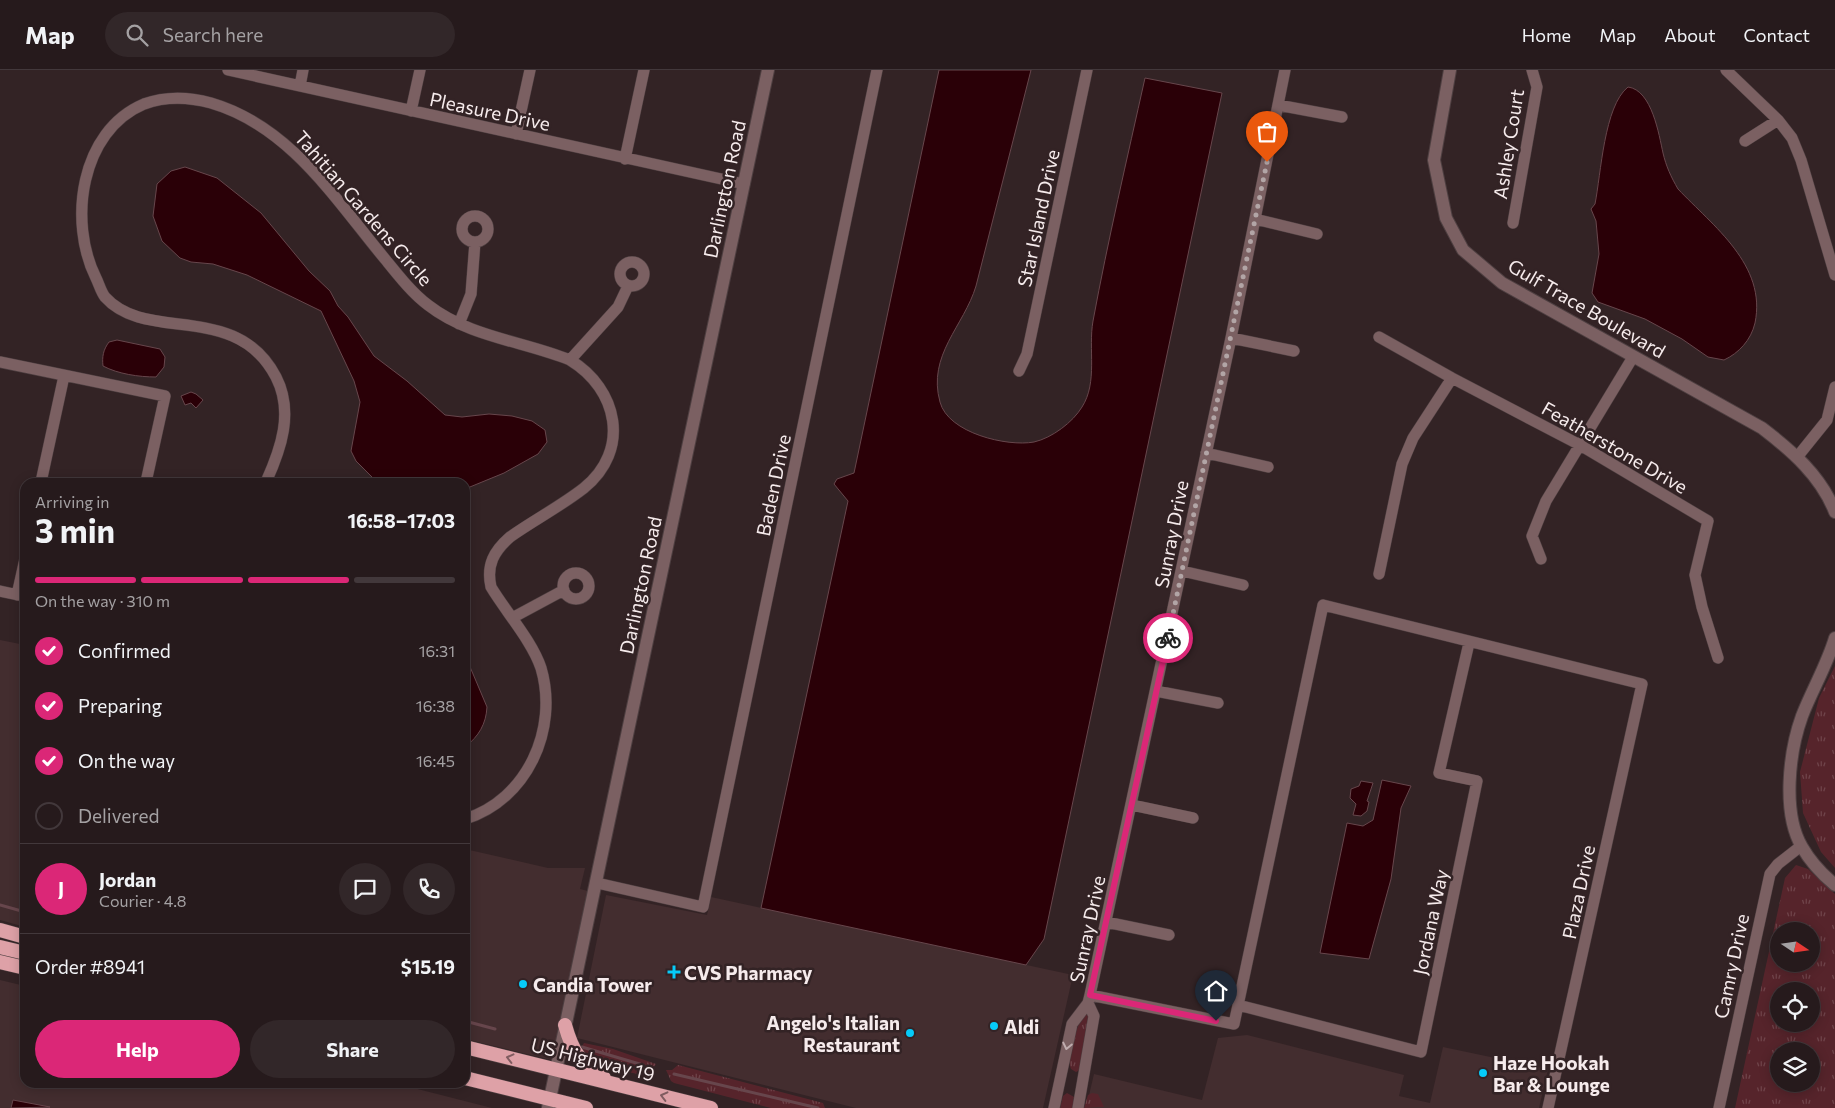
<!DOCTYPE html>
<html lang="en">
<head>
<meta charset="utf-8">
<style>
	:root { --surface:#261a1c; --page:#322729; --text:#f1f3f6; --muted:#a4a1a3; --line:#42383b; --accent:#db2777 }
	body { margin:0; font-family:Commissioner,sans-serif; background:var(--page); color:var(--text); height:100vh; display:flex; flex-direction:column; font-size:19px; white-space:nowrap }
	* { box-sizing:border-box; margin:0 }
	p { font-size:16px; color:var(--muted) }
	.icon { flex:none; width:28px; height:28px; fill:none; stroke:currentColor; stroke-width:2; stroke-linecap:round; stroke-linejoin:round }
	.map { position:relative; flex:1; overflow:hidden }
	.side { position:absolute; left:20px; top:408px; width:450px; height:610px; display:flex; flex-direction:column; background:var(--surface); border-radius:15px; box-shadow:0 2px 12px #0003,0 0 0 1px var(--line) }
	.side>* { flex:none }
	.needle { width:32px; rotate:103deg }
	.controls { position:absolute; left:1770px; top:852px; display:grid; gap:10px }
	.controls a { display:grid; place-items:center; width:50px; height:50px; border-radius:50%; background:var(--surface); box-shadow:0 2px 12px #0003,0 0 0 1px var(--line); font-size:25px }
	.pin { position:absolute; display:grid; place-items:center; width:42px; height:42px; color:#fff; margin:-51px -21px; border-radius:50% 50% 50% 0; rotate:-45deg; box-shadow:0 0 5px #0007 }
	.pin .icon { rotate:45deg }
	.courier { position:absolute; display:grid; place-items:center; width:50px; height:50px; margin:-25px; border:4px solid #db2777; border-radius:50%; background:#fff; color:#222; box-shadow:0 1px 6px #0007 }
	.head em { font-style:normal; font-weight:700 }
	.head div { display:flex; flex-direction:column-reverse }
	.head { display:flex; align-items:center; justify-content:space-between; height:85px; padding:0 15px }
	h1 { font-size:32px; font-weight:700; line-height:38px }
	.bar { display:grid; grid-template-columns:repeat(4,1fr); gap:8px 5px; align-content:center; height:60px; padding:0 15px }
	.bar i { height:6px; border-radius:4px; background:var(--line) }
	.bar .selected { background:var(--accent) }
	.bar p { grid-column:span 4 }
	.line { display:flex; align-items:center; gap:12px; padding:0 15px; border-top:1px solid var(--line) }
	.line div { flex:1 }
	.round { display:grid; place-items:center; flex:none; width:52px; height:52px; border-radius:26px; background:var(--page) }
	ol { padding:0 15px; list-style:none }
	li { display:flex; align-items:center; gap:15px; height:55px }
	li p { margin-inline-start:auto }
	li .icon { padding:5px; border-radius:50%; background:var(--accent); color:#fff; stroke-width:4 }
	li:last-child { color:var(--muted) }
	li i { width:28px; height:28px; border:2px solid var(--line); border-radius:50% }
	.action { display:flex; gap:10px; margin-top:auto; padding:10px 15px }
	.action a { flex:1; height:58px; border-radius:30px; background:var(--accent); color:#fff; font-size:20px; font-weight:700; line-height:58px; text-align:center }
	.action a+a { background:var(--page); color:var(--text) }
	header { display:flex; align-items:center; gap:30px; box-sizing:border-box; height:70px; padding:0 25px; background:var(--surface); border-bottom:1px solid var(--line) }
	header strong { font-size:24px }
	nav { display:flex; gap:28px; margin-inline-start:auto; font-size:18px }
	.search { width:350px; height:45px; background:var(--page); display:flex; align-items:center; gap:12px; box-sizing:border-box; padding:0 18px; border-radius:28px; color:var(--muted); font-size:19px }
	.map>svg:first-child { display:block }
	.built { fill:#432d2f }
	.grass { fill:url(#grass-tufts); fill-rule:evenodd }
	.water { fill:#2a0007; stroke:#67464c }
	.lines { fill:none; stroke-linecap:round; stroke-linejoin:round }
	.stream { stroke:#67464c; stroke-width:3 }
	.minor-casing { stroke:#4e3f41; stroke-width:12 }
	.tertiary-casing { stroke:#4e3f41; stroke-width:14 }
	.trunk-casing { stroke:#4e3f41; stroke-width:15 }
	.minor { stroke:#7b6062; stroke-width:11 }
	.tertiary { stroke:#7b6062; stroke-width:12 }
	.trunk { stroke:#dea1a7; stroke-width:14 }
	.oneway { stroke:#bfacae }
	.oneway2 { stroke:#805c60 }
	.done { stroke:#b2a5a6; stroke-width:5; stroke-dasharray:0 9 }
	.route { stroke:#db2777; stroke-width:6 }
	.poi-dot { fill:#06cbf9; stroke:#332325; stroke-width:2 }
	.labels { text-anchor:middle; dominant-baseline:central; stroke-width:5; stroke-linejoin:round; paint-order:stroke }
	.street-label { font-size:19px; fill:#f6ebec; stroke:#332325 }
	.poi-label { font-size:19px; font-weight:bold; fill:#f6ebec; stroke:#332325; text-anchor:start }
</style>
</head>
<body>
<header>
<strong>Map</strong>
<div class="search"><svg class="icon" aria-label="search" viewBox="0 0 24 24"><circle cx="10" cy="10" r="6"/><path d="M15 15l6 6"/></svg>Search here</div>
<nav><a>Home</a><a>Map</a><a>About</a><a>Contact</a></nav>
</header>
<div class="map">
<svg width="1835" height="1038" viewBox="0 0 1835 1038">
	<defs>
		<pattern id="grass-tufts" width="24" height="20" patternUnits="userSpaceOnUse" patternTransform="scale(1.25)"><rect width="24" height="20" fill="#56242b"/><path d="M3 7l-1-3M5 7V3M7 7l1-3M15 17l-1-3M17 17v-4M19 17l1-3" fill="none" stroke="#6f444a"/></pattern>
	</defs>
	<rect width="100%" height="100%" fill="#332325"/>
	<!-- built -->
	<path class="built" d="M0 570 25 575V857L0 850Z
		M465 779 548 798H585L580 819 588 821 552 990 465 969Z
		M606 825 707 845 711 827 1073 905 1043 1038H856L577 968Z
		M0 910 25 916V1012L394 1013 492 1038H49L13 1030 11 1038H0Z
		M1247 965 1404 1005 1399 1026 1430 1033 1443 977 1548 999 1539 1038H1086L1094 1004 1202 1030 1218 968Z"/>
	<!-- grass -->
	<path class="grass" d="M1835 596V798L1821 782 1803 743 1800 702 1819 628Z
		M1796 795 1808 799 1835 824V1038H1735L1785 808ZM1779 861H1811V894H1779ZM1811 921V954H1779V921ZM1811 981V1014H1779V981Z
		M1085 943 1090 946 1080 1000 1076 1002 1071 999C1066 988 1078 951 1085 943Z
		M584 973 613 979 656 994 651 1001 641 1005 592 993 580 980Z
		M678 995 823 1033 825 1038H771L674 1013 671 1011 666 1000H672Z
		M1067 1023 1074 1027 1073 1038H1060L1063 1026Z
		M1092 1023 1098 1024 1104 1037 1084 1038 1088 1025Z"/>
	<!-- water -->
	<path class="water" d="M939 0H1031L976 216C964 256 927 285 940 332 948 363 1007 377 1034 372 1052 368 1073 352 1082 337 1098 312 1088 279 1093 251 1108 170 1127 89 1145 8L1222 23 1044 869 1026 895 761 838 848 431 834 414 837 409 854 403Z
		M1628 17C1652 20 1659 65 1663 83 1666 96 1671 107 1678 119 1713 156 1767 195 1755 253 1751 270 1739 283 1724 290L1708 287 1682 269 1645 249 1598 232 1592 223 1599 184 1596 151 1591 139 1595 134C1601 104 1604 36 1628 17Z
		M185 97 217 108 261 143 309 201 330 221 338 236 348 247 374 286 407 311 445 345 462 347 489 344 512 346 532 351 545 360 547 372 538 384 504 403 465 419V412H377L356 391 351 381 360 332 354 311 321 241 247 205 213 194 191 192 180 188 162 171 153 146 157 114 171 101Z
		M117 270 160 279 165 287 164 297 156 307C139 307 118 304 103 296 102 287 103 280 109 272Z
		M191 322 196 324 203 330 196 338 191 333 185 335 181 326Z
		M465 585 487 637C486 654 479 666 465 677Z
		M1382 710 1411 716 1401 738 1391 809 1369 889 1320 883 1347 753 1363 756 1373 750Z
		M1361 711 1373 713 1367 731 1369 732 1367 741 1361 746 1353 745 1356 734 1350 728 1351 719 1359 716Z
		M13 1030 50 1037 11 1038Z"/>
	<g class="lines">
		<!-- stream -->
		<path class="stream" d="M0 835 25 842
			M465 951 495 959
			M582 977 643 995
			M674 1004 818 1038"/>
		<!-- minor casing -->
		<g class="minor-casing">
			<path id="minor" d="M228 0 744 114
				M1726 0 1778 50 1792 68 1801 90 1835 205
				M300 16 303 0
				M1278 35 1342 47
				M411 41 420 0
				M516 64 530 0
				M1745 71 1778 50
				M625 89 644 0
				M462 159a13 13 0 1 1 26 0a13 13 0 1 1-26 0Z
				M1255 149 1317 164
				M1513 153 1537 17 1532 0
				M620 204a12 12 0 1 1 24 0a12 12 0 1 1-24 0Z
				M459 254 471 224 475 172
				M1379 267 1452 308 1580 375 1708 451 1695 505 1702 537 1718 588
				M1231 268 1294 281
				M570 290 618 237 628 216
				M0 292 165 326 146 412
				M1019 301 1027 284 1087 0
				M1206 383 1268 397
				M1798 386 1827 350 1835 317
				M41 412 64 306
				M266 412C281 379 294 342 276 307 236 230 147 274 105 227 101 222 99 214 96 208 68 152 80 61 144 34 166 26 189 27 211 33 290 56 335 129 385 189 398 205 412 223 428 235 469 267 523 271 570 290 618 319 631 380 584 418 561 436 534 450 510 467 494 481 486 495 491 517 506 542 532 571 541 598 559 659 527 730 465 749
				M1541 489 1532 466 1546 431 1633 287
				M1182 501 1243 515
				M563 516a13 13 0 1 1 26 0a13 13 0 1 1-26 0Z
				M1379 504 1402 394 1413 368 1452 308
				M0 521 23 526
				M17 525 25 489
				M512 548 564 520
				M1156 621 1218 633
				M1132 735 1193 748
				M597 813 703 837 877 0
				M1106 852 1169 865
				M1090 925 1234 954 1323 535 1642 614 1548 1038
				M1238 935 1421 982 1477 711 1439 703 1469 573
				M1054 1038 1072 954 1088 933 1090 925 1231 268 1285 0
				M1078 1038 1094 946 1088 933
				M1719 1038 1770 804 1778 794 1801 776"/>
		</g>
		<!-- tertiary casing -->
		<g class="tertiary-casing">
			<path id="tertiary" d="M1450 0 1434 90 1446 148 1463 180 1502 213 1762 358C1792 381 1821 406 1835 442
				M1835 568C1827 595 1812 620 1802 646 1789 682 1782 743 1802 777 1810 791 1823 805 1835 815
				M548 1038 768 0"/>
		</g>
		<!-- trunk casing -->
		<g class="trunk-casing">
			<path id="trunk" d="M0 860 25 867
				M0 877 25 883
				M0 892 25 898
				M565 955C573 984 580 991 604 1008
				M465 977 711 1038
				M465 1008 586 1038"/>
		</g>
		<!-- minor -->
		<use href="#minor" class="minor"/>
		<!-- tertiary -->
		<use href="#tertiary" class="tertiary"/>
		<!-- trunk -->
		<use href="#trunk" class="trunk"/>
	</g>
	<!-- one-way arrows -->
	<defs><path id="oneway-chevron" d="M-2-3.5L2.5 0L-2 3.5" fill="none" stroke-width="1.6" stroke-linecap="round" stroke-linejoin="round" transform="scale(1.25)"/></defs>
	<use class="oneway" href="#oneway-chevron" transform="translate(1067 976) rotate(102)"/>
	<g class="oneway2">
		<use href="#oneway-chevron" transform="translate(510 988) rotate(-166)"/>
		<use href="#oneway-chevron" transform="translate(664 1026) rotate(-166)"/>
	</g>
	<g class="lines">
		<!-- done -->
		<path class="done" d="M1168 568 1267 92"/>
		<!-- route -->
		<path class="route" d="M1168 568 1090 925 1216 951"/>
	</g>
	<!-- markers -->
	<g class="poi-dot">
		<path d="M671.5 894.5h5v5h5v5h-5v5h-5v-5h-5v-5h5z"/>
		<circle cx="523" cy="914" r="5"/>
		<circle cx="994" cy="956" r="5"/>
		<circle cx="910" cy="963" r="5"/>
		<circle cx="1483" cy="1003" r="5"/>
	</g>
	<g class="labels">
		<!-- street labels -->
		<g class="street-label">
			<text transform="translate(490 41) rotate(12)">Pleasure Drive</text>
			<text transform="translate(1508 74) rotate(-81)">Ashley Court</text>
			<text transform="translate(724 119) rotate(-78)">Darlington Road</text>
			<text transform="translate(364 138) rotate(49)">Tahitian Gardens Circle</text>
			<text transform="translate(1038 148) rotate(-78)">Star Island Drive</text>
			<text transform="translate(1587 238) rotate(30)">Gulf Trace Boulevard</text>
			<text transform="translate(1615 377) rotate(30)">Featherstone Drive</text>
			<text transform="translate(773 415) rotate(-78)">Baden Drive</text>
			<text transform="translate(1171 464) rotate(-79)">Sunray Drive</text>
			<text transform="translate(640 515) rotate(-78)">Darlington Road</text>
			<text transform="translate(1578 822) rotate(-78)">Plaza Drive</text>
			<text transform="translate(1430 852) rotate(-78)">Jordana Way</text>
			<text transform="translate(1087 859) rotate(-78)">Sunray Drive</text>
			<text transform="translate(1731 896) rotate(-78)">Camry Drive</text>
			<text transform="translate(593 989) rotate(14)">US Highway 19</text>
		</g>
		<!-- poi labels -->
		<g class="poi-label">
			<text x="684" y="902">CVS Pharmacy</text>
			<text x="533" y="914">Candia Tower</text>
			<text x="900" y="952" text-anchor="end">Angelo's Italian<tspan x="900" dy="22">Restaurant</tspan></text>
			<text x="1004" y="956">Aldi</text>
			<text x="1493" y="992">Haze Hookah<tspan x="1493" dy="22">Bar &amp; Lounge</tspan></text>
		</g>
	</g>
</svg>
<div class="controls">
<a><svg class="needle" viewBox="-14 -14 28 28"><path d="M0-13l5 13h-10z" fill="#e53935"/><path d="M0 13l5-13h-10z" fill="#a4a1a3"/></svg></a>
<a><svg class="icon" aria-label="locate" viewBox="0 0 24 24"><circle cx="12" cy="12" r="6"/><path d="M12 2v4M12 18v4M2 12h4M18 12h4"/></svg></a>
<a><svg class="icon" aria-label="layers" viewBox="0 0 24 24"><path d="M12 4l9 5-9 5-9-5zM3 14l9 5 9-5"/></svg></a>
</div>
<div class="pin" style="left:1267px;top:92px;background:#ea580c"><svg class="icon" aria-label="bag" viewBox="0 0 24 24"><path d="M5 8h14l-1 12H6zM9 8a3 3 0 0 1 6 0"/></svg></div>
<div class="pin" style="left:1216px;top:951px;background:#1f2937"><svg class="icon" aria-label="home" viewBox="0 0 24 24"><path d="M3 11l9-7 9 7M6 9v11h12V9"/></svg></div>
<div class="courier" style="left:1168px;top:568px"><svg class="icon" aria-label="bike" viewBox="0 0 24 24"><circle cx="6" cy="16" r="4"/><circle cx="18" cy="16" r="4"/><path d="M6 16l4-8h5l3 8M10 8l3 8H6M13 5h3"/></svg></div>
<section class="side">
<div class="head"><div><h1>3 min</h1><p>Arriving in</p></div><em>16:58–17:03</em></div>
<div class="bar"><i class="selected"></i><i class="selected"></i><i class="selected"></i><i></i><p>On the way · 310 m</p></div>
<ol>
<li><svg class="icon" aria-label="check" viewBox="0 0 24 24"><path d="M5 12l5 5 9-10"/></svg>Confirmed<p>16:31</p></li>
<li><svg class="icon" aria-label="check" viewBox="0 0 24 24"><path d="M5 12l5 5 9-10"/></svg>Preparing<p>16:38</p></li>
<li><svg class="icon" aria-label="check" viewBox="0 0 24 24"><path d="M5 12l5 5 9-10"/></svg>On the way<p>16:45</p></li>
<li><i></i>Delivered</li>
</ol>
<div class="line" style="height:90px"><b class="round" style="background:var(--accent);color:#fff">J</b><div><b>Jordan</b><p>Courier · 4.8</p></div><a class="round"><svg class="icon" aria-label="chat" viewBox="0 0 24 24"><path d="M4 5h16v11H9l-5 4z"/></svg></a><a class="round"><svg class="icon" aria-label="phone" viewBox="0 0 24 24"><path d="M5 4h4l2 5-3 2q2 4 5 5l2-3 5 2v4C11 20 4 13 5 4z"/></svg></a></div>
<div class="line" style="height:65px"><div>Order #8941</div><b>$15.19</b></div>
<div class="action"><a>Help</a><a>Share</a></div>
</section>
</div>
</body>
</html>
